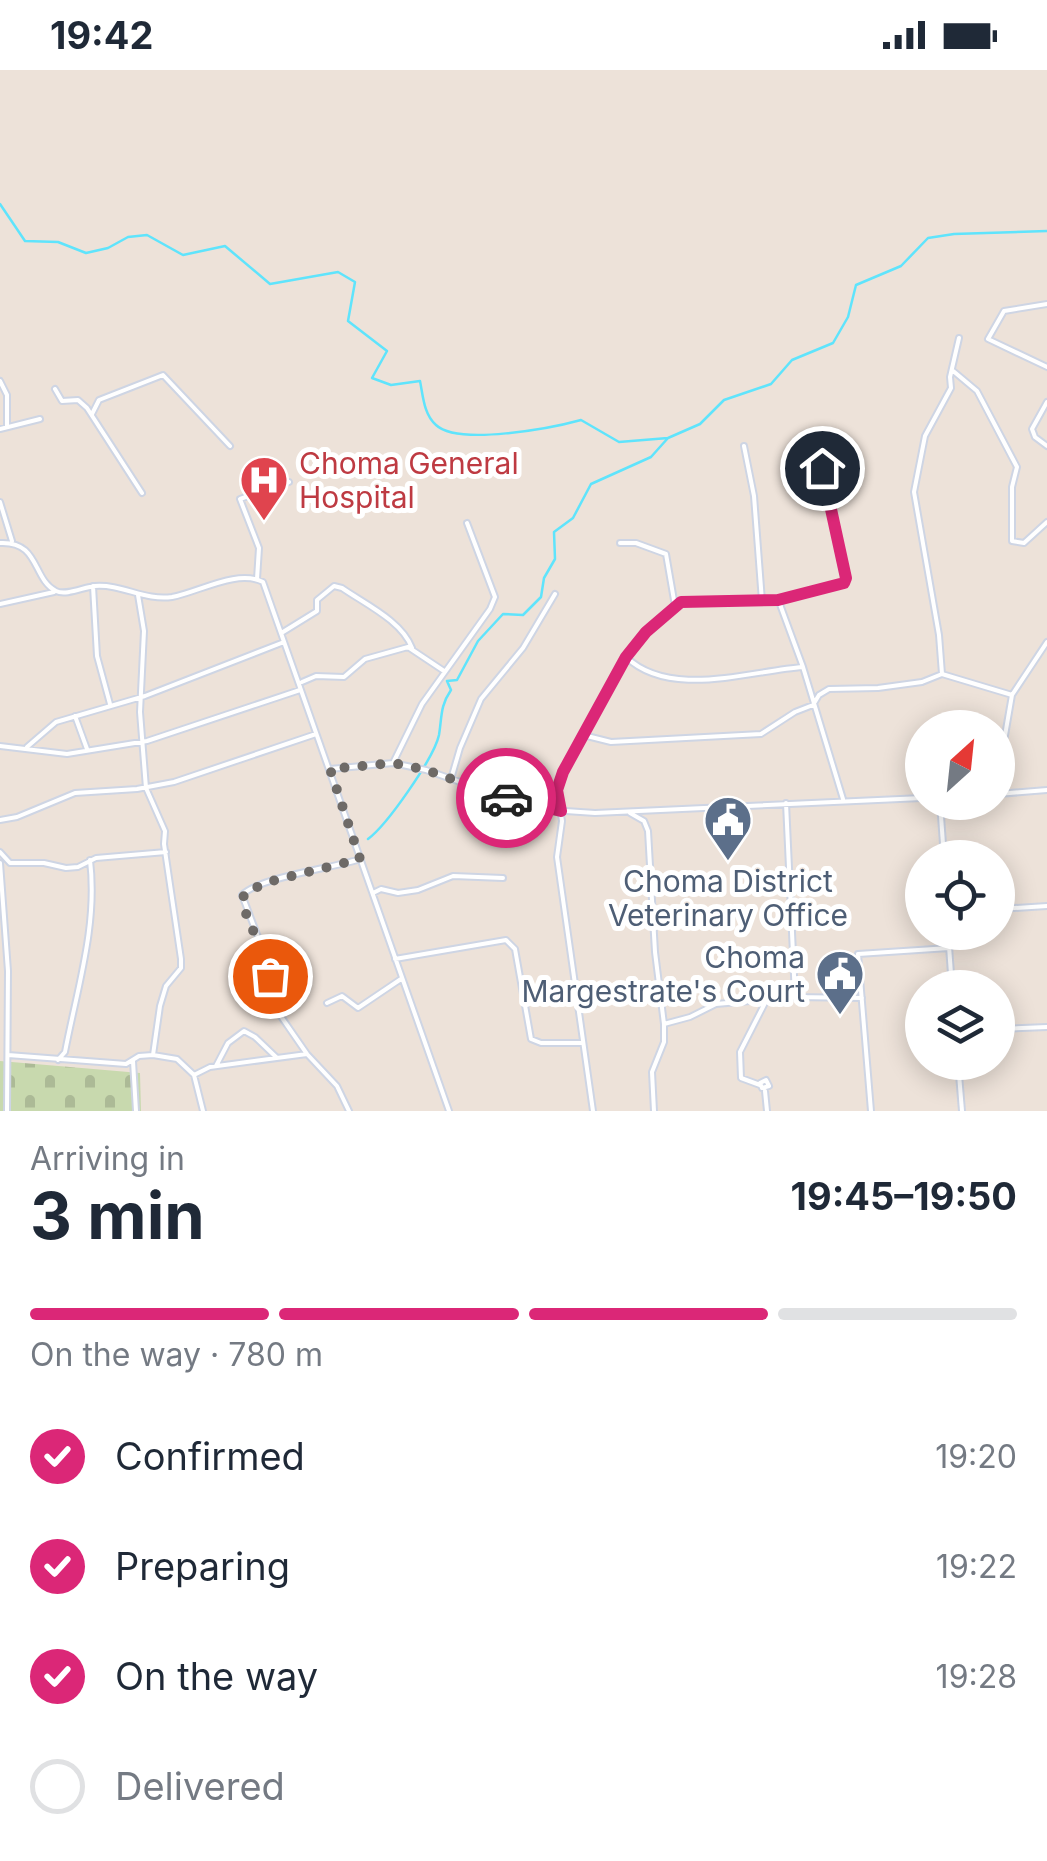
<!DOCTYPE html>
<html lang="en">
<head>
<meta charset="utf-8">
<style>
	:root { --surface:#fff; --page:#f6f6f7; --text:#1f2937; --muted:#747a83; --line:#e0e1e3; --accent:#db2777 }
	body { margin:0; font-family:Inter,sans-serif; background:var(--page); color:var(--text); height:100vh; display:flex; flex-direction:column; font-size:38px; white-space:nowrap }
	* { box-sizing:border-box; margin:0 }
	p { font-size:32px; color:var(--muted) }
	.icon { flex:none; width:55px; height:55px; fill:none; stroke:currentColor; stroke-width:2; stroke-linecap:round; stroke-linejoin:round }
	.map { position:relative; height:1041px; overflow:hidden }
	.sheet { display:flex; flex-direction:column; background:var(--surface); flex:1 }
	.sheet>* { flex:none }
	.needle { width:65px; rotate:27deg }
	.buttons { position:absolute; left:905px; top:640px; display:grid; gap:20px }
	.buttons a { display:grid; place-items:center; width:110px; height:110px; border-radius:50%; background:var(--surface); box-shadow:0 5px 25px #0003; font-size:50px }
	.pin { position:absolute; display:grid; place-items:center; width:85px; height:85px; color:#fff; margin:-42px; border:5px solid #fff; border-radius:50%; box-shadow:0 2px 10px #0007 }
	.courier { position:absolute; display:grid; place-items:center; width:100px; height:100px; margin:-50px; border:8px solid #db2777; border-radius:50%; background:#fff; color:#222; box-shadow:0 2px 12px #0007 }
	.head em { font-style:normal; font-weight:700 }
	.head div { display:flex; flex-direction:column-reverse }
	.head { display:flex; align-items:center; justify-content:space-between; height:170px; padding:0 30px }
	h1 { font-size:65px; font-weight:700; line-height:75px }
	.bar { display:grid; grid-template-columns:repeat(4,1fr); gap:15px 10px; align-content:center; height:120px; padding:0 30px }
	.bar i { height:12px; border-radius:8px; background:var(--line) }
	.bar .current { background:var(--accent) }
	.bar p { grid-column:span 4 }
	ol { padding:0 30px; list-style:none }
	li { display:flex; align-items:center; gap:30px; height:110px }
	li p { margin-inline-start:auto }
	li .icon { padding:10px; border-radius:50%; background:var(--accent); color:#fff; stroke-width:4 }
	li:last-child { color:var(--muted) }
	li i { width:55px; height:55px; border:5px solid var(--line); border-radius:50% }
	.status { display:flex; justify-content:space-between; align-items:center; height:70px; padding:0 50px; background:var(--surface); direction:ltr }
	.status svg { height:28px; fill:currentColor }
	.map>svg:first-child { display:block }
	.cemetery { fill:url(#cemetery-stones) }
	.lines { fill:none; stroke-linecap:round; stroke-linejoin:round }
	.stream { stroke:#5fe4fc; stroke-width:2.5 }
	.street-casing { stroke:#ced5e4; stroke-width:8 }
	.street { stroke:#fff; stroke-width:4 }
	.done { stroke:#6e6a67; stroke-width:10; stroke-dasharray:0 18 }
	.route { stroke:#db2777; stroke-width:12 }
	.labels { text-anchor:middle; dominant-baseline:central; stroke-width:10; stroke-linejoin:round; paint-order:stroke }
	.health-label { font-size:30px; fill:#be3a42; stroke:#fff; text-anchor:start }
	.service-label { font-size:30px; fill:#4e5e75; stroke:#fff }
</style>
</head>
<body>
<div class="status"><b>19:42</b><svg viewBox="0 0 49 12"><path d="M0 12V9h3v3zM5 12V6h3v6zM10 12V3h3v9zM15 12V0h3v12zM26 1h20v11H26zM47 4h2v5h-2z"/></svg></div>
<div class="map">
<svg width="1047" height="1041" viewBox="0 0 1047 1041">
	<defs>
		<pattern id="cemetery-stones" width="16" height="16" patternUnits="userSpaceOnUse" patternTransform="scale(2.5)"><rect width="16" height="16" fill="#c8d9ae"/><path d="M2 7V4a2 2 0 0 1 4 0v3zM10 15v-3a2 2 0 0 1 4 0v3z" fill="#acba96"/></pattern>
	</defs>
	<rect width="100%" height="100%" fill="#ede2d9"/>
	<!-- cemetery -->
	<path class="cemetery" d="M0 991 140 1003 141 1041H0Z"/>
	<g class="lines">
		<!-- stream -->
		<path class="stream" d="M0 134 25 171 58 172 86 183 108 178 128 167 147 165 183 185 225 176 270 214 338 202 355 212 348 251 387 281 372 308 391 315 420 311C423 326 424 345 436 355 458 376 552 358 581 350L619 372 668 368
			M368 769C387 755 434 688 439 665 442 647 440 636 451 620L447 611 457 610 478 571 503 544 523 545 541 527 544 508 555 489 554 462 573 448 591 414 651 387 668 368 700 354 724 330 771 314 792 290 833 273 848 247 856 215 901 196 928 168 954 164 1047 161"/>
		<!-- street casing -->
		<g class="street-casing">
			<path id="street" d="M1047 234 1004 241 988 269 1047 297
				M952 300 977 321 1017 397 1012 417V471L1024 473 1047 452
				M0 311 7 325V357
				M55 319 62 331 78 330 87 338 142 423
				M1047 332 1032 359 1035 367 1047 376
				M92 344 99 330 163 305 230 376
				M0 359 40 349
				M744 376 754 426 762 531
				M0 432 12 471
				M0 473C40 471 32 509 56 521 66 526 84 517 95 516 122 514 145 531 172 527 199 522 237 499 263 512L449 1041
				M620 473H636L666 484 675 536
				M257 509 259 478 240 429 289 412
				M93 516 97 586 110 634
				M138 525 144 561 140 642 146 718 165 761 164 774 181 889V898L166 916 160 936 153 985
				M778 529 803 597 843 729
				M0 534 54 522
				M283 562 317 541V530L334 516 342 518C365 534 402 551 412 578
				M626 587C670 629 749 601 803 597
				M942 604 1012 625
				M302 612 316 606 344 607 365 589 408 577 444 601
				M75 646 87 679
				M587 666 611 672 761 664 795 642 813 635 819 625 829 619 878 618 922 612 942 604 939 565 914 422 925 366 951 318 950 307 959 268
				M0 676 67 684 147 671 300 620
				M27 677 56 652 145 626 284 572
				M393 693 422 634 490 539 495 527 467 453
				M330 699 393 693 426 700 520 733 551 740 595 743 922 728
				M998 706 1012 625 1047 572
				M451 709 460 678 481 629 523 578 555 524
				M998 724 1047 720
				M940 732 944 788
				M786 733 795 927 862 928
				M630 743 644 751 648 761 655 882 664 954V972L652 1002 654 1041
				M0 750 17 747 75 723 137 719 174 712 316 664
				M0 782 10 793H44L66 798 78 797 96 788 166 782
				M0 793 8 901 7 1041
				M373 823 381 819 398 823 418 820 453 806 503 808
				M998 839 1047 836
				M948 862 952 918
				M395 889 506 870 515 879 531 969 541 973H582
				M327 933 342 926 358 938 401 909
				M664 954 690 947 716 934 795 927
				M998 959 1047 957
				M307 984 262 919V914L276 900 261 875 242 825C258 808 331 798 357 790
				M8 985 126 994 139 986 153 985 177 989 194 1005 203 1041
				M58 990 65 982C77 919 98 855 90 790
				M133 991 136 1041
				M958 992 962 1041
				M216 996 228 973 244 961 255 967 277 988
				M194 1005 210 997 307 984 337 1016 349 1041
				M766 1010 769 1016 762 1018 760 1013Z
				M760 1015 741 1008 740 982 768 927
				M765 1021 767 1041
				M593 1041 557 787 562 751 557 721 563 702C599 642 623 573 681 532L767 531 845 513 822 398
				M871 1041 858 884 949 878"/>
		</g>
		<!-- street -->
		<use href="#street" class="street"/>
	</g>
	<g class="lines">
		<!-- done -->
		<path class="done" d="M270 906 276 900C265 879 240 848 244 823L268 812 360 789 330 699 393 693 426 700 506 728"/>
		<!-- route -->
		<path class="route" d="M506 728 561 741 557 720 563 702 626 587 646 562 681 532 778 530 844 513 846 508 822 398"/>
	</g>
	<!-- icons -->
	<defs>
		<g id="hospital-pin" transform="scale(2.5)"><path d="M0 17L-7.5 6A9.5 9.5 0 1 1 7.5 6Z" fill="#e0444e" stroke="#fff"/><path d="M-5-5h3v3.5h4V-5h3V5h-3V1.5h-4V5h-3Z" fill="#fff"/></g>
		<g id="civic-pin" transform="scale(2.5)"><path d="M0 17L-7.5 6A9.5 9.5 0 1 1 7.5 6Z" fill="#5c6f8a" stroke="#fff"/><path d="M-.6-6.5H3V-4.5H.6V-3L4-1V1h2V6H-6V1h2V-1L-.6-3ZM-1.2 2.5V6h2.4V2.5Z" fill="#fff"/></g>
	</defs>
	<g fill-rule="evenodd">
		<use href="#hospital-pin" x="264" y="410"/>
		<use href="#civic-pin" x="728" y="750"/>
		<use href="#civic-pin" x="840" y="904"/>
	</g>
	<g class="labels">
		<!-- health labels -->
		<g class="health-label">
			<text x="299" y="393">Choma General<tspan x="299" dy="34">Hospital</tspan></text>
		</g>
		<!-- service labels -->
		<g class="service-label">
			<text x="728" y="811">Choma District<tspan x="728" dy="34">Veterinary Office</tspan></text>
			<text x="805" y="887" text-anchor="end">Choma<tspan x="805" dy="34">Margestrate's Court</tspan></text>
		</g>
	</g>
</svg>
<div class="buttons">
<a><svg class="needle" viewBox="-14 -14 28 28"><path d="M0-13l5 13h-10z" fill="#e53935"/><path d="M0 13l5-13h-10z" fill="#747a83"/></svg></a>
<a><svg class="icon" aria-label="locate" viewBox="0 0 24 24"><circle cx="12" cy="12" r="6"/><path d="M12 2v4M12 18v4M2 12h4M18 12h4"/></svg></a>
<a><svg class="icon" aria-label="layers" viewBox="0 0 24 24"><path d="M12 4l9 5-9 5-9-5zM3 14l9 5 9-5"/></svg></a>
</div>
<div class="pin" style="left:270px;top:906px;background:#ea580c"><svg class="icon" aria-label="bag" viewBox="0 0 24 24"><path d="M5 8h14l-1 12H6zM9 8a3 3 0 0 1 6 0"/></svg></div>
<div class="pin" style="left:822px;top:398px;background:#1f2937"><svg class="icon" aria-label="home" viewBox="0 0 24 24"><path d="M3 11l9-7 9 7M6 9v11h12V9"/></svg></div>
<div class="courier" style="left:506px;top:728px"><svg class="icon" aria-label="car" viewBox="0 0 24 24"><path d="M5 17H2v-5l4-1 3-4h7l3 4 3 1v5h-3M9 17h6M6 11h13"/><circle cx="7" cy="17" r="2"/><circle cx="17" cy="17" r="2"/></svg></div>
</div>
<section class="sheet">
<div class="head"><div><h1>3 min</h1><p>Arriving in</p></div><em>19:45–19:50</em></div>
<div class="bar"><i class="current"></i><i class="current"></i><i class="current"></i><i></i><p>On the way · 780 m</p></div>
<ol>
<li><svg class="icon" aria-label="check" viewBox="0 0 24 24"><path d="M5 12l5 5 9-10"/></svg>Confirmed<p>19:20</p></li>
<li><svg class="icon" aria-label="check" viewBox="0 0 24 24"><path d="M5 12l5 5 9-10"/></svg>Preparing<p>19:22</p></li>
<li><svg class="icon" aria-label="check" viewBox="0 0 24 24"><path d="M5 12l5 5 9-10"/></svg>On the way<p>19:28</p></li>
<li><i></i>Delivered</li>
</ol>
</section>
</body>
</html>
